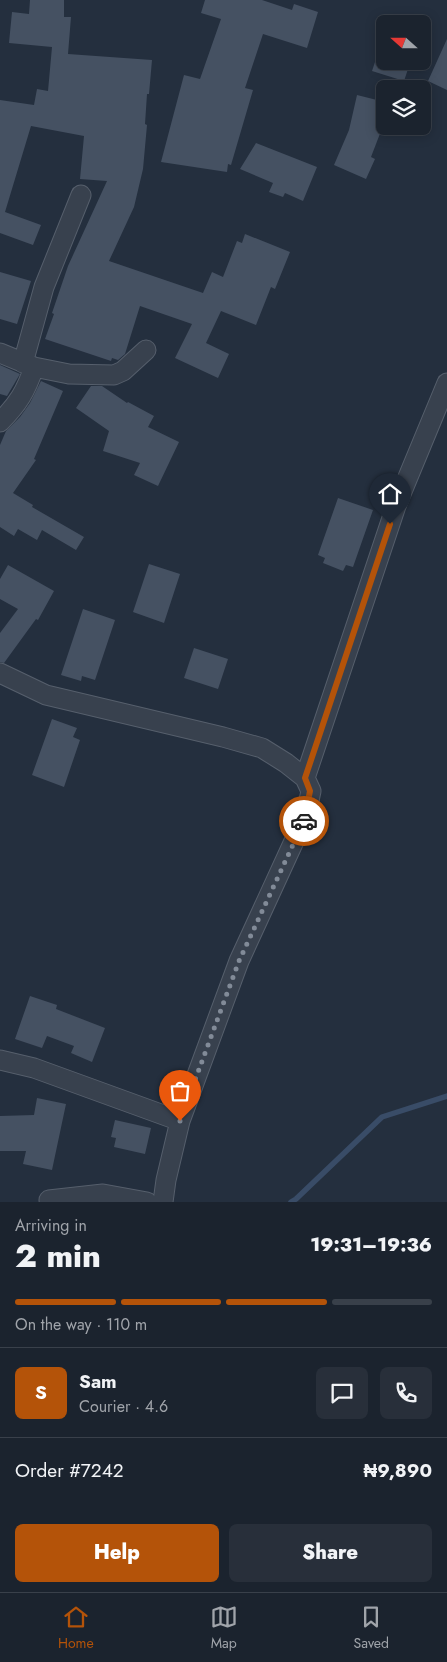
<!DOCTYPE html>
<html lang="en">
<head>
<meta charset="utf-8">
<style>
	:root { --surface:#1b232e; --page:#282f3a; --text:#f1f3f6; --muted:#a0a4aa; --line:#39404a; --accent:#b45309 }
	body { margin:0; font-family:Jost,sans-serif; background:var(--page); color:var(--text); height:100vh; display:flex; flex-direction:column; font-size:19px; white-space:nowrap }
	* { box-sizing:border-box; margin:0 }
	p { font-size:16px; color:var(--muted) }
	.icon { flex:none; width:28px; height:28px; fill:none; stroke:currentColor; stroke-width:2; stroke-linecap:round; stroke-linejoin:round }
	.map { position:relative; height:1202px; overflow:hidden }
	.sheet { display:flex; flex-direction:column; background:var(--surface); flex:1 }
	.sheet>* { flex:none }
	.needle { width:32px; rotate:291deg }
	.tools { position:absolute; left:376px; top:15px; display:grid; gap:10px }
	.tools a { display:grid; place-items:center; width:55px; height:55px; border-radius:8px; background:var(--surface); box-shadow:0 2px 12px #0003,0 0 0 1px var(--line); font-size:25px }
	.pin { position:absolute; display:grid; place-items:center; width:42px; height:42px; color:#fff; margin:-51px -21px; border-radius:50% 50% 50% 0; rotate:-45deg; box-shadow:0 0 5px #0007 }
	.pin .icon { rotate:45deg }
	.courier { position:absolute; display:grid; place-items:center; width:50px; height:50px; margin:-25px; border:4px solid #b45309; border-radius:50%; background:#fff; color:#222; box-shadow:0 1px 6px #0007 }
	.head em { font-style:normal; font-weight:800 }
	.head div { display:flex; flex-direction:column-reverse }
	.head { display:flex; align-items:center; justify-content:space-between; height:85px; padding:0 15px }
	h1 { font-size:32px; font-weight:800; line-height:38px }
	.bar { display:grid; grid-template-columns:repeat(4,1fr); gap:8px 5px; align-content:center; height:60px; padding:0 15px }
	.bar i { height:6px; border-radius:4px; background:var(--line) }
	.bar .selected { background:var(--accent) }
	.bar p { grid-column:span 4 }
	.line { display:flex; align-items:center; gap:12px; padding:0 15px; border-top:1px solid var(--line) }
	.line div { flex:1 }
	.round { display:grid; place-items:center; flex:none; width:52px; height:52px; border-radius:8px; background:var(--page) }
	.primary-button { display:flex; gap:10px; margin-top:auto; padding:10px 15px }
	.primary-button a { flex:1; height:58px; border-radius:8px; background:var(--accent); color:#fff; font-size:20px; font-weight:800; line-height:58px; text-align:center }
	.primary-button a+a { background:var(--page); color:var(--text) }
	.tabs { display:flex; justify-content:space-around; align-items:center; height:70px; border-top:1px solid var(--line); background:var(--surface); font-size:14px; color:var(--muted) }
	.tabs a { display:grid; justify-items:center; gap:2px }
	.tabs .selected { color:var(--accent) }
	.map>svg:first-child { display:block }
	.lines { fill:none; stroke-linecap:round; stroke-linejoin:round }
	.stream { stroke:#394c67; stroke-width:5.5 }
	.building { fill:#455162 }
	.street-casing { stroke:#565f6c; stroke-width:21 }
	.street { stroke:#38414e; stroke-width:19 }
	.done { stroke:#828b98; stroke-width:5; stroke-dasharray:0 9 }
	.route { stroke:#b45309; stroke-width:6 }
</style>
</head>
<body>
<div class="map">
<svg width="447" height="1202" viewBox="0 0 447 1202">
	<rect width="100%" height="100%" fill="#242f3e"/>
	<g class="lines">
		<!-- stream -->
		<path class="stream" d="M291 1202 296 1199 382 1117 447 1096"/>
	</g>
	<!-- building -->
	<path class="building" d="M30 0H64V17H71L68 54 152 60 149 94H147L145 124 147 125 143 169 134 207 109 261 203 293 212 272 223 277 237 241 242 243 245 234 290 252 275 289 271 287 256 325 221 311 206 343 229 354 218 378 175 358 192 324 140 306 125 354 118 360 112 358 111 361 45 339 54 314 52 313 68 266 107 181 80 179 84 136 31 126 5 212 41 225 33 245 0 233V100L34 105 37 89 48 91 52 47 9 43 12 12 29 14Z
		M205 0H262L292 10 294 4 318 12 307 48 263 34 245 88 253 90 231 165 228 164 227 172 161 162 184 75 200 79 221 19 201 13Z
		M447 39V90L428 81Z
		M377 56 385 58V61H394L409 66 404 81 372 71Z
		M357 95 385 102V132L381 131 371 157 375 159 366 179 334 165 349 130Z
		M256 143 317 167 303 201 285 193 283 197 269 192 273 183 240 169Z
		M0 272 31 281 17 324 0 319Z
		M0 365 20 374 7 396 0 394Z
		M41 381 63 391 34 459 36 460 13 493 33 505 32 507 84 537 76 550 42 530 37 540 18 529 14 536 0 527V445L6 431 20 417 30 403Z
		M91 386H102L127 403 128 402 154 416 148 427 179 442 158 486 134 475 140 463 103 451 109 431 76 408Z
		M338 498 373 510 353 567 346 565 343 571 323 563 325 558 318 555Z
		M149 564 180 574 164 623 133 612Z
		M8 565 54 591 38 620 36 619 4 663 0 662V633L18 609 0 599V579Z
		M83 609 115 620 95 680 82 676 81 681 61 675Z
		M194 648 228 659 218 689 184 678Z
		M52 719 77 728 73 737 80 740 64 787 32 775Z
		M30 996 57 1005 56 1009 105 1028 92 1062 71 1053 74 1046 47 1036 42 1048 15 1039Z
		M37 1098 66 1104 52 1170 23 1164 26 1151H0V1116L34 1115Z
		M115 1120 151 1128 145 1154 114 1147 116 1138 111 1137Z"/>
	<g class="lines">
		<!-- street casing -->
		<g class="street-casing">
			<path id="street" d="M0 353 34 367 69 374 114 375 123 371 146 350
				M23 363 44 287 81 195
				M0 422C18 404 26 391 34 367
				M0 673 46 695 223 737 262 748 286 763 305 778 311 791 306 815 239 961 180 1121 166 1180 163 1202
				M305 778 396 506 447 383
				M0 1060 34 1068 180 1121
				M49 1200 103 1194 147 1202"/>
		</g>
		<!-- street -->
		<use href="#street" class="street"/>
	</g>
	<g class="lines">
		<!-- done -->
		<path class="done" d="M180 1121 239 961 304 821"/>
		<!-- route -->
		<path class="route" d="M304 821 310 791 305 778 390 524"/>
	</g>
</svg>
<div class="tools">
<a><svg class="needle" viewBox="-14 -14 28 28"><path d="M0-13l5 13h-10z" fill="#e53935"/><path d="M0 13l5-13h-10z" fill="#a0a4aa"/></svg></a>
<a><svg class="icon" aria-label="layers" viewBox="0 0 24 24"><path d="M12 4l9 5-9 5-9-5zM3 14l9 5 9-5"/></svg></a>
</div>
<div class="pin" style="left:180px;top:1121px;background:#ea580c"><svg class="icon" aria-label="bag" viewBox="0 0 24 24"><path d="M5 8h14l-1 12H6zM9 8a3 3 0 0 1 6 0"/></svg></div>
<div class="pin" style="left:390px;top:524px;background:#1f2937"><svg class="icon" aria-label="home" viewBox="0 0 24 24"><path d="M3 11l9-7 9 7M6 9v11h12V9"/></svg></div>
<div class="courier" style="left:304px;top:821px"><svg class="icon" aria-label="car" viewBox="0 0 24 24"><path d="M5 17H2v-5l4-1 3-4h7l3 4 3 1v5h-3M9 17h6M6 11h13"/><circle cx="7" cy="17" r="2"/><circle cx="17" cy="17" r="2"/></svg></div>
</div>
<section class="sheet">
<div class="head"><div><h1>2 min</h1><p>Arriving in</p></div><em>19:31–19:36</em></div>
<div class="bar"><i class="selected"></i><i class="selected"></i><i class="selected"></i><i></i><p>On the way · 110 m</p></div>
<div class="line" style="height:90px"><b class="round" style="background:var(--accent);color:#fff">S</b><div><b>Sam</b><p>Courier · 4.6</p></div><a class="round"><svg class="icon" aria-label="chat" viewBox="0 0 24 24"><path d="M4 5h16v11H9l-5 4z"/></svg></a><a class="round"><svg class="icon" aria-label="phone" viewBox="0 0 24 24"><path d="M5 4h4l2 5-3 2q2 4 5 5l2-3 5 2v4C11 20 4 13 5 4z"/></svg></a></div>
<div class="line" style="height:65px"><div>Order #7242</div><b>₦9,890</b></div>
<div class="primary-button"><a>Help</a><a>Share</a></div>
</section>
<nav class="tabs">
<a class="selected"><svg class="icon" aria-label="home" viewBox="0 0 24 24"><path d="M3 11l9-7 9 7M6 9v11h12V9"/></svg>Home</a>
<a><svg class="icon" aria-label="map" viewBox="0 0 24 24"><path d="M3 6l6-2 6 2 6-2v14l-6 2-6-2-6 2zM9 4v14M15 6v14"/></svg>Map</a>
<a><svg class="icon" aria-label="saved" viewBox="0 0 24 24"><path d="M7 4h10v16l-5-4-5 4z"/></svg>Saved</a>
</nav>
</body>
</html>
